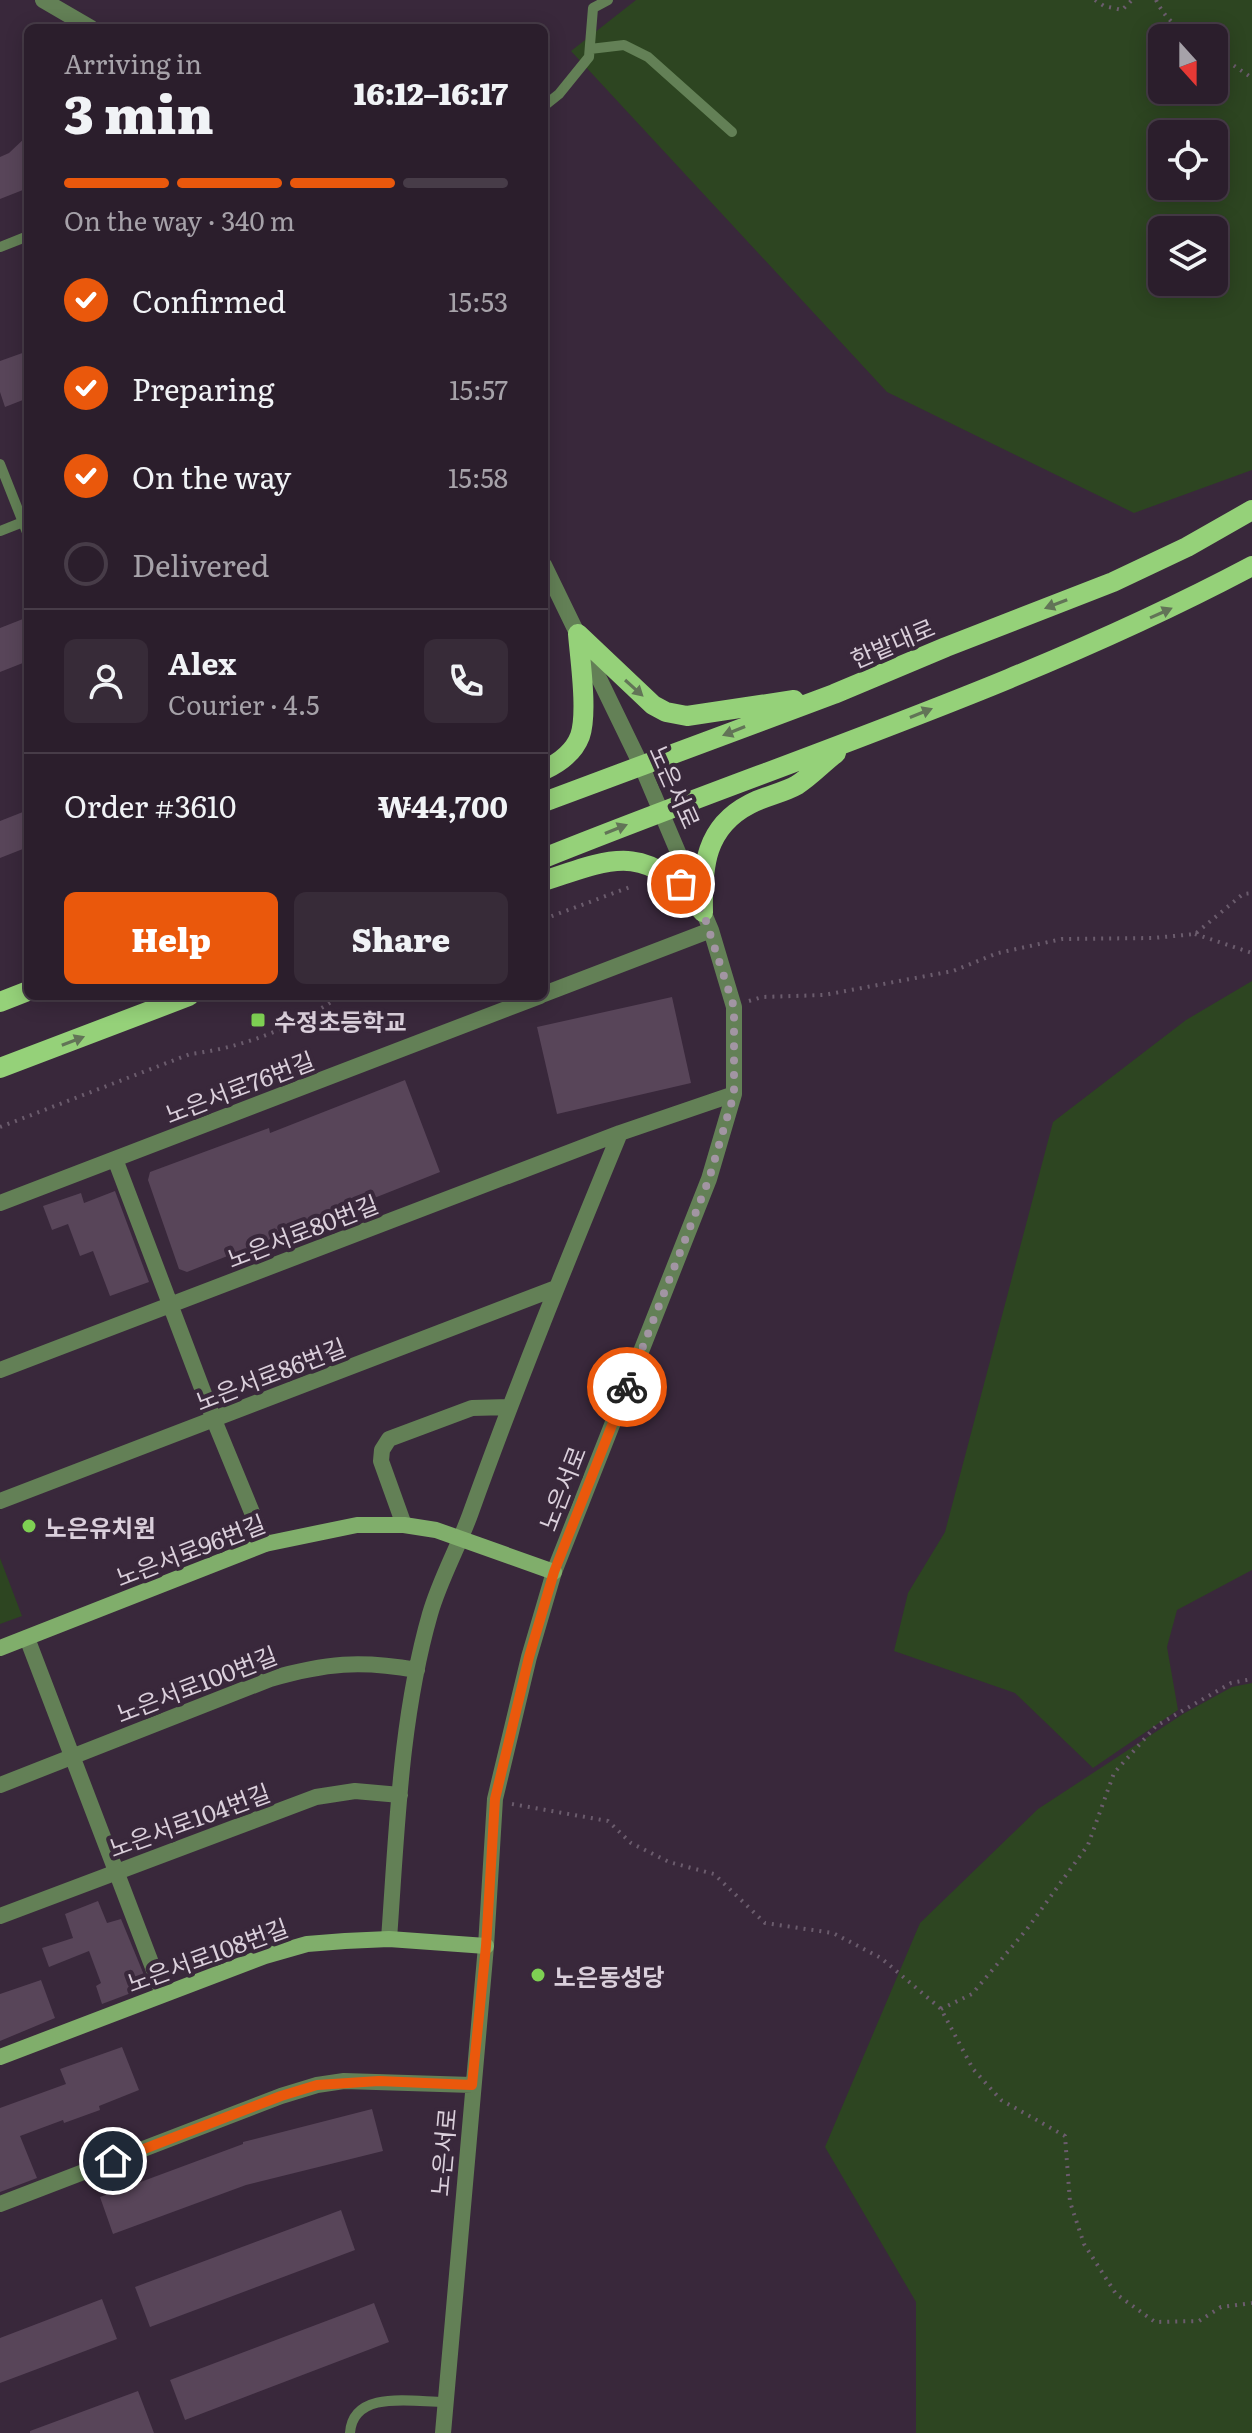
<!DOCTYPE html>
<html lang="en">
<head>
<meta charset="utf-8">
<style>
	:root { --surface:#2b1e2c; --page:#372b38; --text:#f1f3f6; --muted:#a6a2a9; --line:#473c48; --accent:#ea580c }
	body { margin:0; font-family:Literata,"Noto Sans KR",serif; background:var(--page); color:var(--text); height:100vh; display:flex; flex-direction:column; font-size:30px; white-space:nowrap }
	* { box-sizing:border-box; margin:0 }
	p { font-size:26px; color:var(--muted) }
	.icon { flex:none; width:44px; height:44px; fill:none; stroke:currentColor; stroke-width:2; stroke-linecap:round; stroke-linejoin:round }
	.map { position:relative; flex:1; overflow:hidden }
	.details { position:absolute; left:24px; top:24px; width:524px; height:976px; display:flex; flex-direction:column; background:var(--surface); border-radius:12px; box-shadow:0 4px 20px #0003,0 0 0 2px var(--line) }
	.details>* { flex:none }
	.needle { width:52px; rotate:159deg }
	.controls { position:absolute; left:1148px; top:24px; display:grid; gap:16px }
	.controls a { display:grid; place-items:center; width:80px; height:80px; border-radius:12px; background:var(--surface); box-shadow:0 4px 20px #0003,0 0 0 2px var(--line); font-size:40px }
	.pin { position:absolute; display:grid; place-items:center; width:68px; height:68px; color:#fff; margin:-34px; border:4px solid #fff; border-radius:50%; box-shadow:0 2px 8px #0007 }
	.courier { position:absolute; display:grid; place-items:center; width:80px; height:80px; margin:-40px; border:6px solid #ea580c; border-radius:50%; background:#fff; color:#222; box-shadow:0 2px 10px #0007 }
	.overview em { font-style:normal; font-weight:800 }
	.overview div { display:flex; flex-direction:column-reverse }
	.overview { display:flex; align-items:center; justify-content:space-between; height:136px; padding:0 40px }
	h1 { font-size:52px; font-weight:800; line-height:60px }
	.bar { display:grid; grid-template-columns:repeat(4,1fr); gap:12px 8px; align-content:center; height:96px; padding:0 40px }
	.bar i { height:10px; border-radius:6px; background:var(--line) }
	.bar .selected { background:var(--accent) }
	.bar p { grid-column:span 4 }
	.line { display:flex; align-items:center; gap:20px; padding:0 40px; border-top:2px solid var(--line) }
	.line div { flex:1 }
	.round { display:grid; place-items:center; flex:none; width:84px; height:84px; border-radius:12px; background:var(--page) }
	ol { padding:0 40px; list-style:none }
	li { display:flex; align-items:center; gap:24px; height:88px }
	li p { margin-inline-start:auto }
	li .icon { padding:8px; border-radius:50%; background:var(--accent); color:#fff; stroke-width:4 }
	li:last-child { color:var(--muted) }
	li i { width:44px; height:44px; border:4px solid var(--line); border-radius:50% }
	.button { display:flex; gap:16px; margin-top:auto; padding:16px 40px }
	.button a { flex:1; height:92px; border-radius:12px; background:var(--accent); color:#fff; font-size:32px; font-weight:800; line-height:92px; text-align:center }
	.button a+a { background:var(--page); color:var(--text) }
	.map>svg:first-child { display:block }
	.green { fill:#2d4521; fill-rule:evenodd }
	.building { fill:#584559 }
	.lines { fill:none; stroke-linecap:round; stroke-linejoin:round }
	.path { stroke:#6b5c6d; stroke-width:4; stroke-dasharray:2 6; stroke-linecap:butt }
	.lane { stroke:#638056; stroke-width:10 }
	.street { stroke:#638056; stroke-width:16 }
	.secondary { stroke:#80ae6b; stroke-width:16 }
	.primary { stroke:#95d179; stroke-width:20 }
	.oneway { fill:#627457 }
	.done { stroke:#a295a3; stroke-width:8; stroke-dasharray:0 14.4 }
	.route { stroke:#ea580c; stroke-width:10 }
	.poi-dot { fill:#7ed053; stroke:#39283b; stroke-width:3 }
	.labels { text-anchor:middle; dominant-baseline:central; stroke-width:8; stroke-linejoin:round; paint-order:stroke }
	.street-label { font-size:24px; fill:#dacfdb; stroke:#39283b }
	.poi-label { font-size:24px; font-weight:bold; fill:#dacfdb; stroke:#39283b; text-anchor:start }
</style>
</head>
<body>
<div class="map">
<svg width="1252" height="2433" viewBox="0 0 1252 2433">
	<rect width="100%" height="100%" fill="#39283b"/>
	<!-- green -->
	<path class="green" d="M636 0H1252V470L1134 513 887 392 571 51ZM1162 38H1214V90H1162ZM1162 134H1214V186H1162ZM1162 230H1214V282H1162Z
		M1252 981V1570L1177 1610 1167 1647 1178 1710 1093 1768 1015 1693 894 1651 908 1593 945 1532 1053 1122 1186 1020Z
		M0 1558 22 1616 0 1624Z
		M1252 1683V2433H916V2302L825 2147 920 1923 1038 1809 1183 1714 1232 1687Z"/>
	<!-- building -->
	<path class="building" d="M28 135V188L0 199V157L9 153Z
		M28 351V398L5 407 0 392V361Z
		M28 617V661L0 672V628Z
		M28 810V847L0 858V821Z
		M672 997 691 1083 557 1114 537 1027Z
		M405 1080 440 1172 187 1272 179 1269 148 1180 150 1172 269 1128 270 1133Z
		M115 1191 149 1282 110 1296 93 1251 80 1256 68 1224 52 1230 43 1206 81 1193 84 1203Z
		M98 1901 107 1923 121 1919 144 1975 139 1990 102 2004 96 1986 101 1983 89 1951 49 1967 42 1948 73 1938 65 1914Z
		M41 1980 55 2018 0 2041V1994Z
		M122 2047 139 2090 99 2106 100 2110 64 2123 63 2120 20 2136 37 2178 0 2192V2108L66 2084 60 2069Z
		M372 2109 383 2151 246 2185 113 2234 100 2197 243 2144V2142Z
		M341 2210 355 2250 150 2327 135 2287Z
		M102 2299 117 2339 0 2383V2338Z
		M374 2303 389 2342 185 2420 170 2380Z
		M138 2391 154 2433H30V2431Z"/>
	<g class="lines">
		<!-- path -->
		<path class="path" d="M1095 0 1104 6 1122 10 1132 0
			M1156 0C1164 17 1177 28 1192 38
			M1214 52 1252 78
			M544 919 630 887
			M1195 934 1252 953
			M749 1001 762 997 824 995 953 971 998 953 1062 939 1153 938 1195 934 1243 894 1252 893
			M0 1127 190 1054C243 1048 297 1026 340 996
			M512 1804 608 1821 631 1843 669 1862 714 1874 765 1923 833 1933 881 1958 941 2009 973 2069 1001 2100 1065 2136 1070 2202 1084 2244 1116 2294 1155 2322 1199 2321 1221 2307 1252 2303
			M941 2009 972 1994 1027 1929 1088 1845 1114 1773 1156 1726 1231 1683 1252 1679"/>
		<!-- lane -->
		<path class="lane" d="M590 49 624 45 648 57 732 132
			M544 106 559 94 589 57 593 8 608 0
			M0 247 28 236
			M0 464 28 535
			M0 531 23 522
			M350 2433C353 2389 414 2402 444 2402"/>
		<!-- street -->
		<path class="street" d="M43 0 91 28
			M544 994 711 930
			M115 1159 214 1420 265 1544
			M0 1203 540 996
			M0 1370 620 1133 734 1094
			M0 1501 556 1288
			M404 1525 381 1461 382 1450 389 1439 472 1408 509 1407
			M27 1638 163 1994
			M0 1785 270 1679C326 1663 360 1660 417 1670
			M0 1916 316 1797 355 1791 400 1795
			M389 1939C397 1830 400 1719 430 1614 440 1579 459 1546 471 1512 517 1384 568 1259 620 1133
			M0 2204 281 2096 317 2085 344 2081 472 2085
			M443 2433 486 1946 495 1799 529 1657 554 1572 709 1179 734 1094V1007L711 930 642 767 544 565"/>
		<!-- secondary -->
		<path class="secondary" d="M0 1648 265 1544 357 1525H404L436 1530 554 1572
			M0 2057 265 1956 307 1944 345 1941 389 1939 486 1946"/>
		<!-- primary -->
		<path class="primary" d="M578 634 653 705 666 712 687 716 794 700
			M544 770C559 763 574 752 580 736 588 713 580 659 578 634
			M544 802 834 694 946 647 1113 582 1187 547 1252 510
			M544 858C780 763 1026 686 1252 566
			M544 881C619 855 648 844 703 912
			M703 912C702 867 705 827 750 804 765 796 783 793 797 785 811 776 823 763 836 753
			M0 1002 28 991
			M0 1068 189 996"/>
	</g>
	<!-- one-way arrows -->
	<defs><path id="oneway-solid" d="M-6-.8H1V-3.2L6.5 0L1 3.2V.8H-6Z" transform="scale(2)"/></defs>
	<g class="oneway">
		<use href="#oneway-solid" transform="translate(1056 604) rotate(159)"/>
		<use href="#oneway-solid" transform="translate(1161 613) rotate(-24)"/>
		<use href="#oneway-solid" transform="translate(634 688) rotate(42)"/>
		<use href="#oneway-solid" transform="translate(921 713) rotate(-22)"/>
		<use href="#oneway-solid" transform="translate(734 731) rotate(158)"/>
		<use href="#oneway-solid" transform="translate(616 829) rotate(-22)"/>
		<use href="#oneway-solid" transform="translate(73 1041) rotate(-21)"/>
	</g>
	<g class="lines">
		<!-- done -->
		<path class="done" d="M627 1387 709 1179 734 1094V1007L703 912 681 884"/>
		<!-- route -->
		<path class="route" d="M113 2161 281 2096 317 2085 379 2081 472 2085 486 1946 495 1799 529 1657 554 1572 627 1387"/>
	</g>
	<!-- markers -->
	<g class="poi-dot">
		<rect x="250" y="1012" width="16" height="16" rx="4"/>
		<circle cx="29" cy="1526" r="8"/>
		<circle cx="538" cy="1975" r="8"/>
	</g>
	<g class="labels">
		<!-- street labels -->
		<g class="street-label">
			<text transform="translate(892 642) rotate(-23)">한밭대로</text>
			<text transform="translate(676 786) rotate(66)">노은서로</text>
			<text transform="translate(239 1086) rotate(-21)">노은서로76번길</text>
			<text transform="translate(302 1230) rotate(-21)">노은서로80번길</text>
			<text transform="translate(270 1373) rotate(-21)">노은서로86번길</text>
			<text transform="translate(561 1488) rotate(-69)">노은서로</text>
			<text transform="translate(190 1549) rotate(-21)">노은서로96번길</text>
			<text transform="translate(196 1683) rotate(-21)">노은서로100번길</text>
			<text transform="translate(189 1819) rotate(-20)">노은서로104번길</text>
			<text transform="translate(207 1954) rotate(-20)">노은서로108번길</text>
			<text transform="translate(442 2152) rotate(-85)">노은서로</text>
		</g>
		<!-- poi labels -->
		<g class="poi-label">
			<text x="274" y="1020">수정초등학교</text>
			<text x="45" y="1526">노은유치원</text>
			<text x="554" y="1975">노은동성당</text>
		</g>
	</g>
</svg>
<div class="controls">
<a><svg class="needle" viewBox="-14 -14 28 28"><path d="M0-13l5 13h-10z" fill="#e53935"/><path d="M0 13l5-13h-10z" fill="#a6a2a9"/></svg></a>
<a><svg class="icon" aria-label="locate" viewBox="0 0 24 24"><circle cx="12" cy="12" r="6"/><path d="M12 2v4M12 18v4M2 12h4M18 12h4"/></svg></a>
<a><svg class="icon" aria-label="layers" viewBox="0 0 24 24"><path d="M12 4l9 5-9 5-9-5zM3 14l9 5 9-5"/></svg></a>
</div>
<div class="pin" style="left:681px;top:884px;background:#ea580c"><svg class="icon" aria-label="bag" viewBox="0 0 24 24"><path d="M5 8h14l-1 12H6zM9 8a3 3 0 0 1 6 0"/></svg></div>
<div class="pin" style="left:113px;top:2161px;background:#1f2937"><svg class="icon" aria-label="home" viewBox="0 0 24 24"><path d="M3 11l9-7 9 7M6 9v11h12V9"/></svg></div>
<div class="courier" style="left:627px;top:1387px"><svg class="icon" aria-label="bike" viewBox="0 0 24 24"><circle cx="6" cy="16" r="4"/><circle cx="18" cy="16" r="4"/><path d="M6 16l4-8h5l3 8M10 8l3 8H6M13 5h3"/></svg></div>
<section class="details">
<div class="overview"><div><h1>3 min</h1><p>Arriving in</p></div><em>16:12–16:17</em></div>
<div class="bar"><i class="selected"></i><i class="selected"></i><i class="selected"></i><i></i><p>On the way · 340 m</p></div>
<ol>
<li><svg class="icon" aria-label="check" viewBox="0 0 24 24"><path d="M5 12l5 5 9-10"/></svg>Confirmed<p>15:53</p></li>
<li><svg class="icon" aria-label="check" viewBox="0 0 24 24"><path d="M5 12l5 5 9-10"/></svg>Preparing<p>15:57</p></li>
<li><svg class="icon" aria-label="check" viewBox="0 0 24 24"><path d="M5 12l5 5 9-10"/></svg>On the way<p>15:58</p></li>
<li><i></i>Delivered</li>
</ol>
<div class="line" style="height:144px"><a class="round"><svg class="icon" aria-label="person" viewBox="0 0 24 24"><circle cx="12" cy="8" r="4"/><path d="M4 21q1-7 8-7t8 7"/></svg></a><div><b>Alex</b><p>Courier · 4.5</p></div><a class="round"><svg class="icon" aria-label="phone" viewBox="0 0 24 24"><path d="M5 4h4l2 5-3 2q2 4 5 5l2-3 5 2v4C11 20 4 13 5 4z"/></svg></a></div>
<div class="line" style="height:104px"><div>Order #3610</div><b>₩44,700</b></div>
<div class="button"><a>Help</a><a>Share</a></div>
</section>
</div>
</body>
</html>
